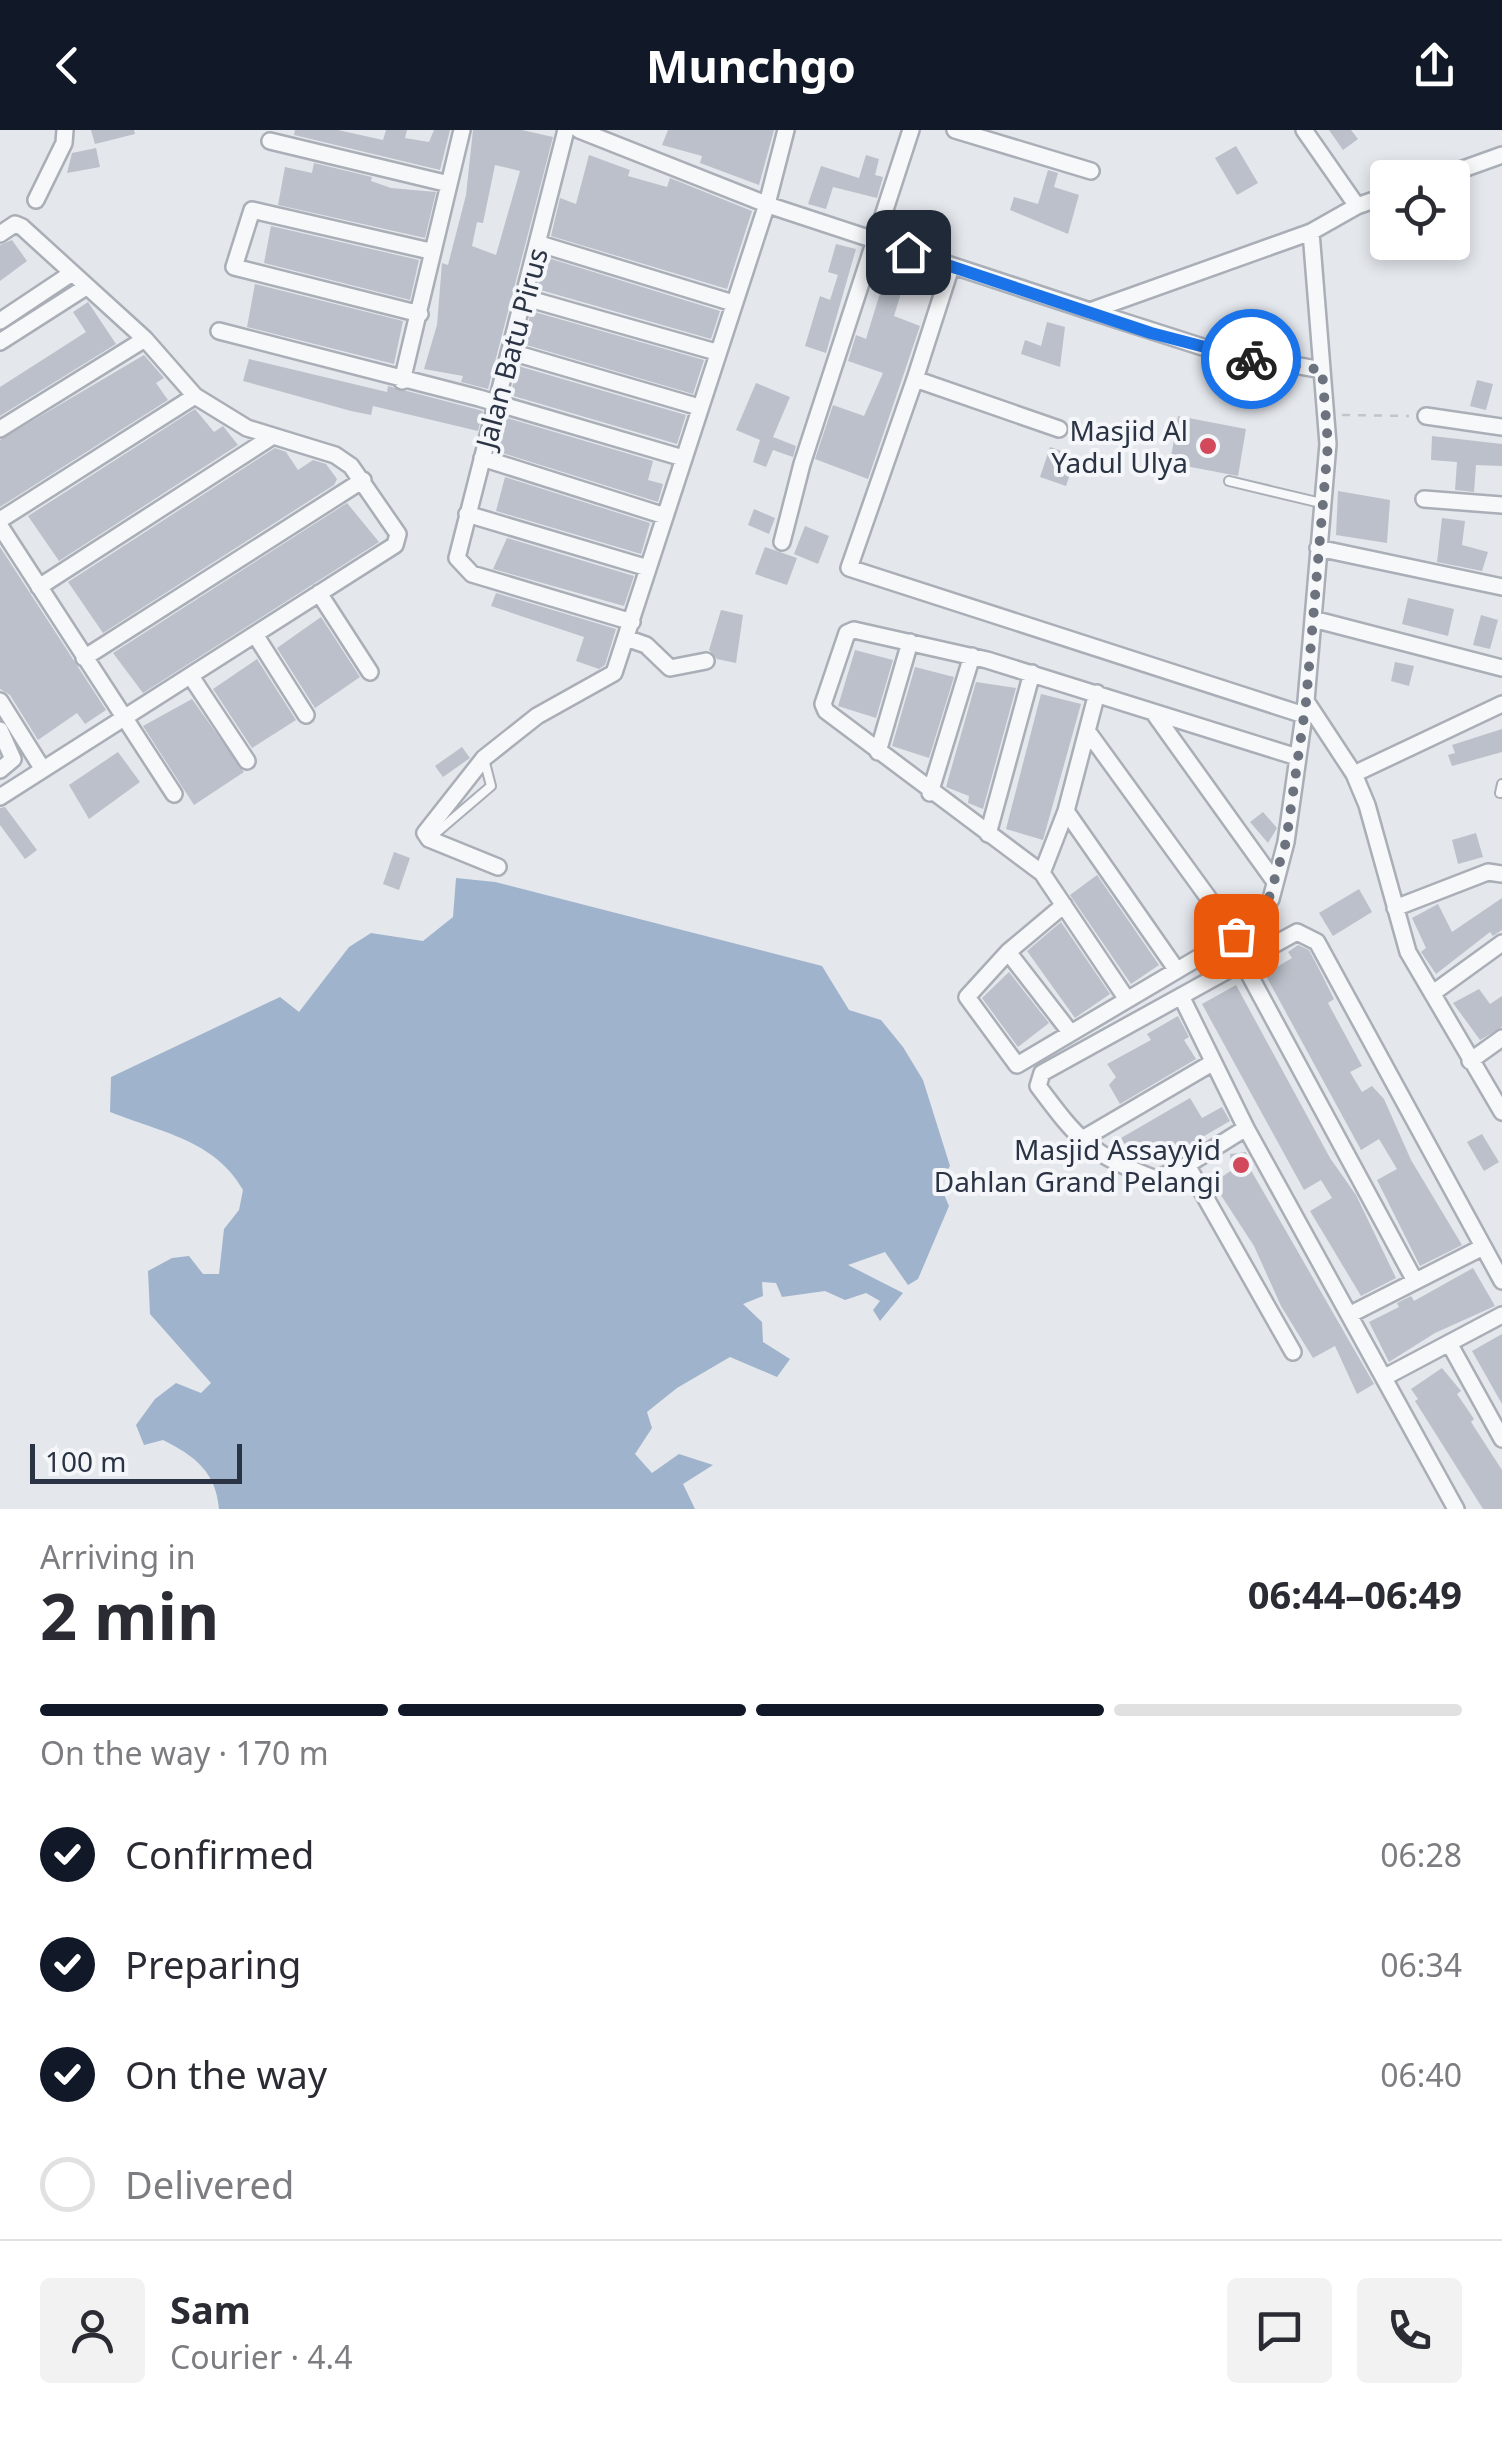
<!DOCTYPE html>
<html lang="en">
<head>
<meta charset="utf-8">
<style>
	:root { --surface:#fff; --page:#f2f2f3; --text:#2b2b33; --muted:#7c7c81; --line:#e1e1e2; --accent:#111827 }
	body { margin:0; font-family:"Noto Sans",sans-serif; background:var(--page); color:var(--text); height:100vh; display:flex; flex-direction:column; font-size:38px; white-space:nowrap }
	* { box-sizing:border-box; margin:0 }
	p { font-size:32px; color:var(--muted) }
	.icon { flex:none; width:55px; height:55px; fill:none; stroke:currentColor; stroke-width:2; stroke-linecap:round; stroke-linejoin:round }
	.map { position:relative; height:1379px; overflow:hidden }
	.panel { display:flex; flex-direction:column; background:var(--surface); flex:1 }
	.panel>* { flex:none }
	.fabs { position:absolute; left:1370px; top:30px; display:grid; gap:20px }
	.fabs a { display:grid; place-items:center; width:100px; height:100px; border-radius:10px; background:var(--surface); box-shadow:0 5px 15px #0003; font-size:50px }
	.scale { position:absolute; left:30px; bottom:25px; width:212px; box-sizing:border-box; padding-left:10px; border:5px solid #2b3445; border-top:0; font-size:28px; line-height:35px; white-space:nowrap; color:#2b3445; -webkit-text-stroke:8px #f4f6f9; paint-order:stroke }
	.pin { position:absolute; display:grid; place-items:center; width:85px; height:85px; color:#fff; margin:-42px; border-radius:20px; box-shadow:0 5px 15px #0006 }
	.courier { position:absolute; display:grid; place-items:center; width:100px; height:100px; margin:-50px; border:8px solid #1a73e8; border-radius:50%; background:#fff; color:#222; box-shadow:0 2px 12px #0007 }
	.head em { font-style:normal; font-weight:700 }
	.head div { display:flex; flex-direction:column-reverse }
	.head { display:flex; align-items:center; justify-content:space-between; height:170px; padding:0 40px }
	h1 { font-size:65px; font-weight:700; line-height:75px }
	.bar { display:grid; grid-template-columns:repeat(4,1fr); gap:15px 10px; align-content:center; height:120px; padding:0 40px }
	.bar i { height:12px; border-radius:8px; background:var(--line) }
	.bar .current { background:var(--accent) }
	.bar p { grid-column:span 4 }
	.line { display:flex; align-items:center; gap:25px; padding:0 40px; border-top:2px solid var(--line) }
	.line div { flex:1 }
	.round { display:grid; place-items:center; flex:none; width:105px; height:105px; border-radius:10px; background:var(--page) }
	ol { padding:0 40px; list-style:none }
	li { display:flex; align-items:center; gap:30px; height:110px }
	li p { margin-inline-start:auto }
	li .icon { padding:10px; border-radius:50%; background:var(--accent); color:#fff; stroke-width:4 }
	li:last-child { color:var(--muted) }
	li i { width:55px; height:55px; border:5px solid var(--line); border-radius:50% }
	header { display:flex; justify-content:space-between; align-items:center; height:130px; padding:0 40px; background:var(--accent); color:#fff; font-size:45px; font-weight:700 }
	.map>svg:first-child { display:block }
	.water { fill:#9fb4cc }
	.building { fill:#bbc0ca; fill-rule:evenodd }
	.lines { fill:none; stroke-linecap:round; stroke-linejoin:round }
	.service-casing { stroke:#a9aeb7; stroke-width:12 }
	.minor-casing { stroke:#a9aeb7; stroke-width:20 }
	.path { stroke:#c2c5cb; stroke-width:2.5; stroke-dasharray:8 8; stroke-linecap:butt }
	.service { stroke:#f7f8fa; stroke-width:8 }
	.minor { stroke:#f7f8fa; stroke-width:15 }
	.done { stroke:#6c737f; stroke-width:10; stroke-dasharray:0 18 }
	.route { stroke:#1a73e8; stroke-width:12 }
	.poi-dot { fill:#d1495b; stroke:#f4f6f9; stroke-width:4 }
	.labels { text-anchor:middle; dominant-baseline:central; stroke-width:8; stroke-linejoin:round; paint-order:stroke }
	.street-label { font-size:28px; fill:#2b3445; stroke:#f4f6f9 }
	.poi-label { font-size:28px; fill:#2b3445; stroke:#f4f6f9; text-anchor:end }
</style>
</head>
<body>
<header><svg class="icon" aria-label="back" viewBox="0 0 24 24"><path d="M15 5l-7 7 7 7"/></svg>Munchgo<svg class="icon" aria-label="share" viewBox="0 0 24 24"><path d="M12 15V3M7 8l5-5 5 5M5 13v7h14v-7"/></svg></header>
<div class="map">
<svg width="1502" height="1379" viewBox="0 0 1502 1379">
	<rect width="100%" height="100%" fill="#e4e7ec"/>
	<!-- water -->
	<path class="water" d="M456 748 495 752 822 836 849 880 881 890 903 917 923 950 950 1036 939 1053 949 1076 918 1149 908 1155 885 1122 848 1135 903 1163 880 1191 873 1180 880 1171 866 1163 845 1170 825 1161 782 1167 776 1153 762 1152 763 1166 743 1174 762 1192 763 1212 790 1229 777 1247 730 1227 677 1258 647 1282 652 1298 635 1324 652 1343 679 1324 713 1335 683 1354 695 1379H219C216 1342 195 1326 163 1310L144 1315 136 1295 155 1269 176 1253 201 1263 211 1253 150 1184 148 1141 172 1128 189 1126 203 1144H219L224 1099 239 1080 243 1060C215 1010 160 1002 110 982L111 947 280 867 299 882 349 817 371 803 423 811 453 787Z"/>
	<!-- building -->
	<path class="building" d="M91 0H134L135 4 95 14Z
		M295 0H338L383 10 386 0H407L405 8 429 12 434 0H450L440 40 294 5Z
		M473 0H522L553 7 488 259 461 252 463 246 424 239 437 195 442 133 448 135 466 65ZM495 35 520 41 496 125 472 116 477 92 483 93Z
		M668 0H774L759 55 700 33 702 26 662 15Z
		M1329 0H1351L1358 9 1343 20Z
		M1236 16 1258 53 1237 65 1215 28Z
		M96 18 100 37 67 43 72 23Z
		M589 25 630 40 628 46 667 57 670 48 752 81 727 159 551 106 560 68 576 74Z
		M866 25 879 29 875 45 883 47 877 68 833 57 826 79 808 74 821 36 859 48Z
		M314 33 372 47 371 51 391 58 436 62 425 108 278 75 285 37 312 43Z
		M1048 40 1058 43 1054 57 1079 65 1068 104 1010 80 1014 67 1038 74Z
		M271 96 419 130 410 170 264 133Z
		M12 110 27 131 0 151V115Z
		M836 114 856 119 826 223 805 216 820 166 830 170 838 145 828 142Z
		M545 127 720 181 711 209 537 159Z
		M891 127 910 134 894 186 920 196 868 349 815 329 833 275 864 286 883 243 848 231 856 205 866 209Z
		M255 154 403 191 394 234 247 197Z
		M88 172 116 214 0 286V257L86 202 73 182Z
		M531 181 704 230 693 264 523 214Z
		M1047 192 1065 197 1060 237 1021 224 1025 210 1041 216Z
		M144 225 164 248 156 253 168 270 0 377V310Z
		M249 229 387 262 388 256 483 281 478 301 373 276 371 285 351 281 243 251Z
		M518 236 686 285 677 314 510 265Z
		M1477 250 1493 254 1486 280 1470 276Z
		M756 253 790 267 773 307 796 316 793 327 773 320 766 337 753 332 760 310 736 300Z
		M195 279 214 302 223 296 238 315 59 431 28 386Z
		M1178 286 1246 299 1238 346 1170 333Z
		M504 287 653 331 648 350 663 354 658 372 496 321Z
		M1432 306 1502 314V336L1476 335 1474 362 1455 360 1457 332 1431 330Z
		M1050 317 1076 326 1066 356 1040 347Z
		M275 318 286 322 298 340 313 330 326 334 337 349 334 355 103 503 68 452Z
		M505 347 650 393 641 424 496 381Z
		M1338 361 1390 370 1387 413 1336 405Z
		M347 373 379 412 143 563 113 523Z
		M754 379 775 388 769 404 748 395Z
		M1442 388 1465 391 1462 415 1488 422 1482 441 1437 432Z
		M805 396 829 406 818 434 794 424Z
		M507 408 634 446 624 476 493 439Z
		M0 417 106 580 85 594 77 583 38 610 10 565 0 559Z
		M765 417 797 428 787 455 755 444Z
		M496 463 616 499 605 535 599 539 576 531 584 507 491 476Z
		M1408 468 1454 479 1448 506 1402 494Z
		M721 480 743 485 736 533 717 529 709 520Z
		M1481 485 1498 490 1490 519 1473 515Z
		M321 487 360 547 315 578 277 518Z
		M855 520 893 530 876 588 838 576Z
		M257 529 296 590 252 618 213 559Z
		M1395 532 1414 536 1409 556 1391 551Z
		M915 537 954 547 929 628 892 616Z
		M976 552 1016 558 983 679 968 673 969 666 946 657Z
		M1041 564 1081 574 1043 710 1006 699Z
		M192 569 244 642 194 675 143 596Z
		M1502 599V622L1452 636 1448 625 1455 623 1452 615Z
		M462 617 470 628 443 647 435 636Z
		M118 622 140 652 89 689 69 655Z
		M5 677 37 720 25 729 0 695V678Z
		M1263 682 1277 698 1268 713 1250 692Z
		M1476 703 1483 727 1458 734 1452 710Z
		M394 722 410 728 399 760 383 754Z
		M1097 745 1159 835 1131 854 1070 765Z
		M1359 759 1372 782 1333 806 1319 783Z
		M1502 768V800L1493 806 1490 802 1436 844 1421 822 1426 818 1412 788 1438 774 1452 802Z
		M1061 792 1110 864 1075 888 1027 821Z
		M1298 815 1309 820 1319 839 1334 869 1328 873 1362 936 1350 942 1362 962 1372 956 1384 969 1411 1030 1462 1115 1420 1136 1377 1050 1397 1039 1379 1009 1361 1020 1265 844 1292 828 1288 822Z
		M1009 842 1049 893 1018 917 982 868Z
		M1236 855 1330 1028 1356 1065 1396 1148 1361 1166 1310 1081 1332 1068 1321 1050 1304 1060 1202 874Z
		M1479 859 1490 874 1502 866V897L1480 910 1453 873Z
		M1178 886 1189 907 1184 910 1196 929 1120 974 1109 955 1116 947 1107 934 1151 910 1147 904Z
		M1190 968 1202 988 1222 977 1230 991 1156 1034 1146 1017 1131 1025 1121 1008Z
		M1482 1004 1499 1032 1484 1041 1467 1012Z
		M1246 1022 1252 1042 1374 1254 1357 1264 1335 1216 1313 1228 1281 1176 1254 1116 1213 1053 1232 1040 1230 1024Z
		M1473 1138 1495 1176 1435 1203 1389 1232 1369 1192 1399 1177 1397 1173 1411 1166 1414 1171Z
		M1502 1204V1274L1472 1221Z
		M1442 1238 1461 1261 1457 1264 1474 1289 1471 1292 1502 1340V1379H1483L1415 1271 1418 1269 1411 1259Z"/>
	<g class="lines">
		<!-- service casing -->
		<g class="service-casing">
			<path id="service" d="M1229 351 1321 373
				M1500 663 1502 654
				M429 709 491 656 484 629"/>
		</g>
		<!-- minor casing -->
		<g class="minor-casing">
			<path id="minor" d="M566 0 457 428 472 444 632 492
				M579 0 771 76 1090 181 1311 102 1357 76 1388 65
				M955 0 1091 41
				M1304 0 1357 76
				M270 11 449 54
				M1438 48 1502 25
				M36 70 64 13 65 0
				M0 104 15 94 22 97 145 209 195 266 247 298 335 325 351 336 398 404 395 415 0 667
				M540 114 733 173
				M951 137 915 249 1059 299
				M526 168 716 222
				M1090 181 1212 220 1322 240
				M420 184 234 137 252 80 430 121
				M0 191 72 143
				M219 201 479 268 683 328
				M0 212 86 157
				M511 222 699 277
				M915 249 849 438 1304 585
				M402 251 462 0
				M1426 286 1502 297
				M0 299 145 209
				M482 328 665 386
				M1424 369 1502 375
				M467 384 648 438
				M0 390 195 266
				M0 396 174 664
				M782 412 802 334 911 0
				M1318 418 1502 457
				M39 457 270 308
				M319 463 370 542
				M1313 489 1502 538
				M256 506 306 585
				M626 508 646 515 670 538 706 531
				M84 528 363 350
				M192 548 247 631
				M1097 563 1066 681 1042 743 1126 868
				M0 571 42 638
				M1306 571 1354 644 1367 675 1408 822 1502 982
				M1153 582 1275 752
				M0 600 13 629 0 640
				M1088 602 1236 806
				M878 622 910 512
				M1354 644 1502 574
				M930 663 972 526
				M1066 681 1176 839
				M988 704 1032 543
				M498 737 429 709 425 703 484 628 537 586 614 543 767 74 786 0
				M1042 743 826 581 823 574 847 503 854 500 987 530 1297 627
				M1064 775 1008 822 967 867 1017 935 1252 796 1271 769 1286 712 1306 571 1328 314 1311 102
				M1395 778 1488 742 1502 744
				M1008 822 1070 902
				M1242 831 1415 1151
				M1433 863 1502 813
				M1181 866 1246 998 1456 1379
				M1470 931 1502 908
				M1079 1011 1212 933
				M1187 1035 1246 998
				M1351 1184 1483 1117
				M1449 1213 1502 1309
				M1293 1222 1187 1035 1156 1049C1090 1024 1079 1011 1038 956L1042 943 1297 802 1317 812 1502 1151
				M1385 1247 1502 1185"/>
		</g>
		<!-- path -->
		<path class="path" d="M1342 285 1409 286"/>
		<!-- service -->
		<use href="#service" class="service"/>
		<!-- minor -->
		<use href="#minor" class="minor"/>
	</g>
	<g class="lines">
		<!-- done -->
		<path class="done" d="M1236 806 1264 784 1286 712 1306 572 1328 314 1322 240 1251 229"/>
		<!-- route -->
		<path class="route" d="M908 122 1151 203 1251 229"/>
	</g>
	<!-- markers -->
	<g class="poi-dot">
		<circle cx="1208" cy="316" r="10"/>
		<circle cx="1241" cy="1035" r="10"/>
	</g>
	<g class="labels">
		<!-- street labels -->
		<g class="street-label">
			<text transform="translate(511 218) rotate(-75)">Jalan Batu Pirus</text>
		</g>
		<!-- poi labels -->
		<g class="poi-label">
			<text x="1188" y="300">Masjid Al<tspan x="1188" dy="32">Yadul Ulya</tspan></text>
			<text x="1221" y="1019">Masjid Assayyid<tspan x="1221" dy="32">Dahlan Grand Pelangi</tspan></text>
		</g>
	</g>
</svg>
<div class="fabs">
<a><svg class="icon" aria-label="locate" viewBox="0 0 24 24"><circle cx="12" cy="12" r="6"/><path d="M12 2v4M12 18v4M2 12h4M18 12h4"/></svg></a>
</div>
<div class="scale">100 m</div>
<div class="pin" style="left:1236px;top:806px;background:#ea580c"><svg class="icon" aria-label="bag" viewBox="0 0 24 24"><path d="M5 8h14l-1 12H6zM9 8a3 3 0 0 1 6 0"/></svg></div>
<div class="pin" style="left:908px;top:122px;background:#1f2937"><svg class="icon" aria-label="home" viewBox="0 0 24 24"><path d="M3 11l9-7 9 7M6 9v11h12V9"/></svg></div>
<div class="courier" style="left:1251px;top:229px"><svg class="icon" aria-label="bike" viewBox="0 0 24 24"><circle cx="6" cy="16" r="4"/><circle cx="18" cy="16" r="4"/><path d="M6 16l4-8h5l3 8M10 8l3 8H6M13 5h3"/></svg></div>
</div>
<section class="panel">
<div class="head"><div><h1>2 min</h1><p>Arriving in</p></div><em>06:44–06:49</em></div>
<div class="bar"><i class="current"></i><i class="current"></i><i class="current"></i><i></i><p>On the way · 170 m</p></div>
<ol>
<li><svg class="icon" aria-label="check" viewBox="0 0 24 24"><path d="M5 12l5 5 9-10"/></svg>Confirmed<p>06:28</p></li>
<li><svg class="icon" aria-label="check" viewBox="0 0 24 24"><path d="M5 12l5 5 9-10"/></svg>Preparing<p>06:34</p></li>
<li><svg class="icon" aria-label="check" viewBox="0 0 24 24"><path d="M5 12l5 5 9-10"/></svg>On the way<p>06:40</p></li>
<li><i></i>Delivered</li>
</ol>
<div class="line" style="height:180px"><a class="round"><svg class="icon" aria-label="person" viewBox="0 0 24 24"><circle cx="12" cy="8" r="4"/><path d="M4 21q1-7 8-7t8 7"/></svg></a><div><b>Sam</b><p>Courier · 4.4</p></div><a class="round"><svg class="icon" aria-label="chat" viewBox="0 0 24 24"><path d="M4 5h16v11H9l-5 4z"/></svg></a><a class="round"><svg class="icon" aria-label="phone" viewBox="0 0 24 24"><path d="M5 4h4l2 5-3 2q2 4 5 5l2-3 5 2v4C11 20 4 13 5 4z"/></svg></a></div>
</section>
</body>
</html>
